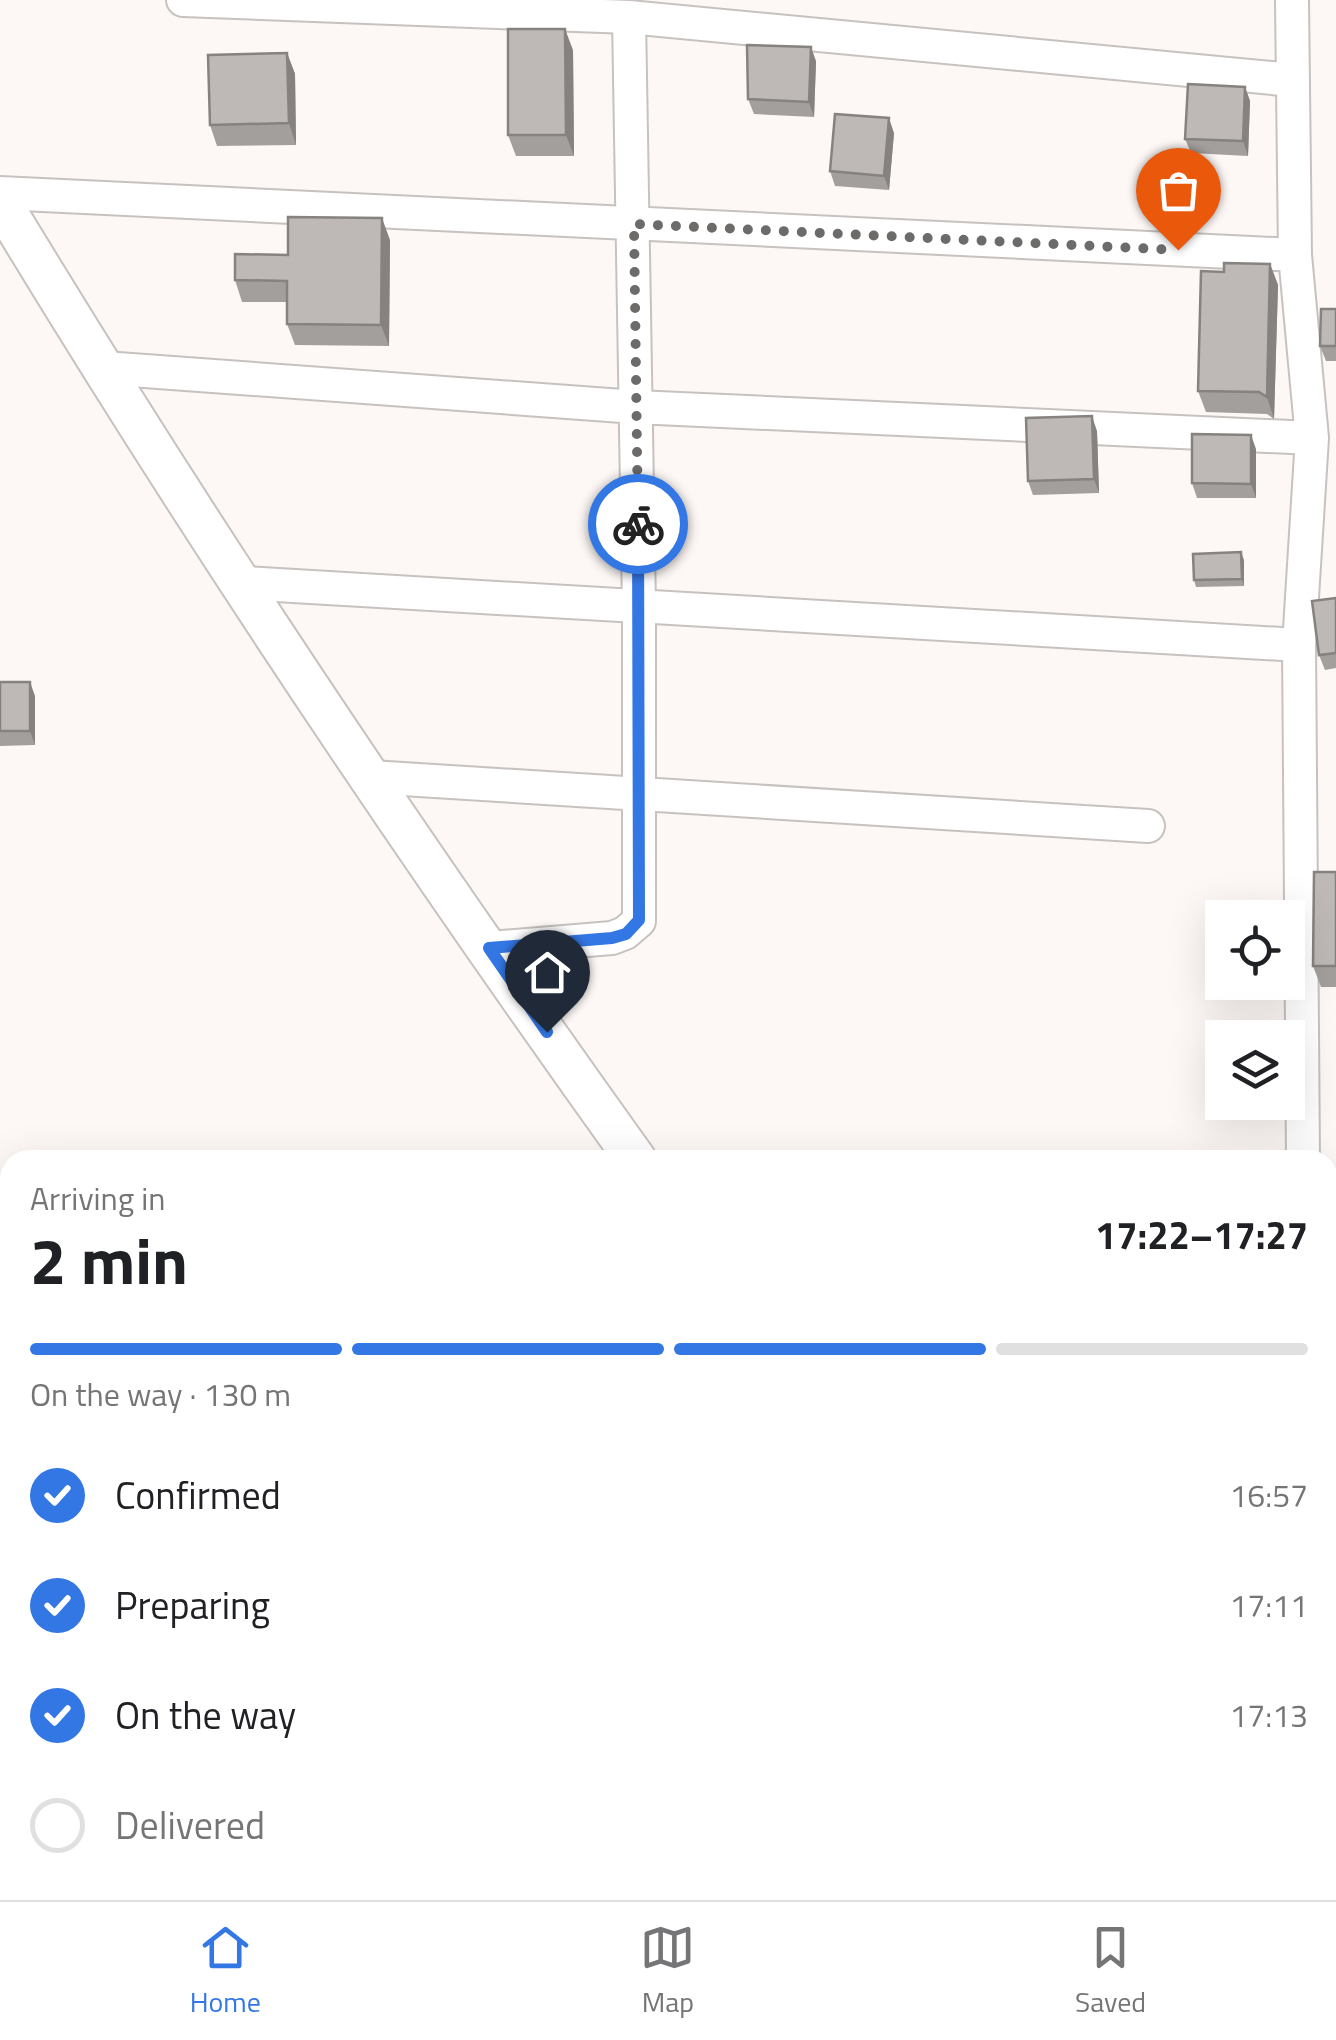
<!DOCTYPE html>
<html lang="en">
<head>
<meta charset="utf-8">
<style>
	:root { --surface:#fff; --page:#f2f2f2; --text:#202124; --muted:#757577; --line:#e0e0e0; --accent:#3377e5 }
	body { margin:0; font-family:"Titillium Web",sans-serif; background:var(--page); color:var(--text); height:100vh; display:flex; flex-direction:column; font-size:38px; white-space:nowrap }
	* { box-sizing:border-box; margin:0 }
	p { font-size:32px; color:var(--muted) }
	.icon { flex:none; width:55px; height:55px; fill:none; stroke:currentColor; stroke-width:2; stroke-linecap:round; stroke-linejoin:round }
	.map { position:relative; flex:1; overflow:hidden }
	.panel { position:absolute; left:0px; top:1150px; width:1338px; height:750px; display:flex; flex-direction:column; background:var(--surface); border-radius:30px 30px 0 0; box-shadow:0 10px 40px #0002 }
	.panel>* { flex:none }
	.buttons { position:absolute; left:1205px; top:900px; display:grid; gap:20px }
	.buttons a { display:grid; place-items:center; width:100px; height:100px; border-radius:0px; background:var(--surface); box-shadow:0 10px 40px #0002; font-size:50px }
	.pin { position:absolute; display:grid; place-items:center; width:85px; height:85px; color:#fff; margin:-102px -42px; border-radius:50% 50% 50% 0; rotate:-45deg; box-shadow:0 0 10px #0007 }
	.pin .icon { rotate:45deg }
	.courier { position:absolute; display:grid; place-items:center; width:100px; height:100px; margin:-50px; border:8px solid #3377e5; border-radius:50%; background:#fff; color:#222; box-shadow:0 2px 12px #0007 }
	.overview em { font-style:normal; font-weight:700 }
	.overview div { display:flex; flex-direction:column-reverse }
	.overview { display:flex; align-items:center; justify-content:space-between; height:170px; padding:0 30px }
	h1 { font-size:65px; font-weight:700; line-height:75px }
	.bar { display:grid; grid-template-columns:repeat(4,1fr); gap:15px 10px; align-content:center; height:120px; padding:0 30px }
	.bar i { height:12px; border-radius:8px; background:var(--line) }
	.bar .active { background:var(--accent) }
	.bar p { grid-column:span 4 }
	ol { padding:0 30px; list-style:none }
	li { display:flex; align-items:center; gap:30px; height:110px }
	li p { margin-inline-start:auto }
	li .icon { padding:10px; border-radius:50%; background:var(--accent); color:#fff; stroke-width:4 }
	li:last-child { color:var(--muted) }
	li i { width:55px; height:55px; border:5px solid var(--line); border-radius:50% }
	.tab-bar { display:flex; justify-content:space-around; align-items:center; height:140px; border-top:2px solid var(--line); background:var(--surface); font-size:28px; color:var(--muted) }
	.tab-bar a { display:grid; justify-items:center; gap:5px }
	.tab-bar .active { color:var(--accent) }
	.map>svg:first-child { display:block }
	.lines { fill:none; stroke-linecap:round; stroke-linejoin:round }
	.minor-casing { stroke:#c7c2bf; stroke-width:36 }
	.tertiary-casing { stroke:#c7c2bf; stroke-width:44 }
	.minor { stroke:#fff; stroke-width:32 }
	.tertiary { stroke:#fff; stroke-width:40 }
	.wall { fill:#a39f9d }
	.shaded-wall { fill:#85827f }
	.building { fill:#beb9b6; stroke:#85827f; stroke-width:2.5 }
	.done { stroke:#6d6b6a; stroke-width:10; stroke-dasharray:0 18 }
	.route { stroke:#3377e5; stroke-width:12 }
</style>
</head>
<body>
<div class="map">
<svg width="1336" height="1900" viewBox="0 0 1336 1900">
	<rect width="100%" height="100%" fill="#fdf8f6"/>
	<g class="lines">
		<!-- minor casing -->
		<g class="minor-casing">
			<path id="minor" d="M183 0 629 17 1293 80
				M1292 0 1295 255 1312 438 1299 645 1303 1160
				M0 193 1295 255
				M104 368 636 407 1312 438
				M243 583 1299 645
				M371 777 1148 826
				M489 948 612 938 625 933 639 921V607L629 17
				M1328 1822 1336 1816
				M629 1900 631 1890
				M1240 1900 1241 1890"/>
		</g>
		<!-- tertiary casing -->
		<g class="tertiary-casing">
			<path id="tertiary" d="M0 201C198 529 413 849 636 1160
				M1144 1890 1152 1900"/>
		</g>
		<!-- minor -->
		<use href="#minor" class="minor"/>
		<!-- tertiary -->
		<use href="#tertiary" class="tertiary"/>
	</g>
	<!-- wall -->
	<path class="wall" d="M573 50 574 156H516L508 135Z
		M287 53 295 74 296 145 217 146 210 125Z
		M816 61 814 117 754 114 748 99Z
		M1245 87 1250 101 1248 156 1191 153 1185 139Z
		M894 133 889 190 835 186 830 171Z
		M390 240 389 346 295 345 287 324V302H242L235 280 288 255Z
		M1270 264 1278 285 1274 419 1267 414 1206 412 1198 391 1224 272Z
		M1336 309V361H1326L1320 346Z
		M1097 431 1099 493 1033 495 1028 481Z
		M1256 449V498H1197L1192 483Z
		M1244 560V586L1196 587 1194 580Z
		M1336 598V668L1325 670 1319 655Z
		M0 682 35 696V745L0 746Z
		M1336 872V987H1321L1313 966Z"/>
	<!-- shaded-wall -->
	<path class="shaded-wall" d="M565 29 573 50 574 156 566 135Z
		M811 47 816 61 814 117 809 102Z
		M287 53 295 74 296 145 289 123Z
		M1245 87 1250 101 1248 156 1243 141Z
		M889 118 894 133 889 190 884 176Z
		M382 218 390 240 389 346 381 325Z
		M1270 264 1278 285 1274 419 1267 397Z
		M1092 416 1097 431 1099 493 1094 479Z
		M1251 435 1256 449V498L1251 484Z
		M1241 552 1244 560V586L1242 579Z
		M30 682 35 696V745L30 731Z"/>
	<!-- building -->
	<path class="building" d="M508 29H565L566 135H508Z
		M747 45 811 47 809 102 748 99Z
		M287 53 289 123 210 125 208 55Z
		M1188 84 1245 87 1243 141 1185 139Z
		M835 114 889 118 884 176 830 171Z
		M288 217 382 218 381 325 287 324V281L235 280V254L288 255Z
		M1224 263 1270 264 1267 397 1259 392 1198 391 1201 271 1224 272Z
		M1321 309H1336V346H1320Z
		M1092 416 1094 479 1028 481 1026 418Z
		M1192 434 1251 435V484L1192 483Z
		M1241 552 1242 579 1194 580 1193 554Z
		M1336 598V653L1319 655 1312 601Z
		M0 682H30V731H0Z
		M1314 872H1336V966H1313Z"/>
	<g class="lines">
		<!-- done -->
		<path class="done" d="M638 524 634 224 1178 250"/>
		<!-- route -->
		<path class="route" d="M547 1032 489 948 612 938 626 934 639 920 638 524"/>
	</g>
</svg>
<div class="buttons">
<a><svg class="icon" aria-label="locate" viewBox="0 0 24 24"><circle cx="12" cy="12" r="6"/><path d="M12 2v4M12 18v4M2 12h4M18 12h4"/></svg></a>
<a><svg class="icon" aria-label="layers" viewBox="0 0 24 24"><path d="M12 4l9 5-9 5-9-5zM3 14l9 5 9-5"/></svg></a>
</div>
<div class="pin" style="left:1178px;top:250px;background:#ea580c"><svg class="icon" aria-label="bag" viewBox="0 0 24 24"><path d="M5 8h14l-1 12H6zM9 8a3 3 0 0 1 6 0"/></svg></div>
<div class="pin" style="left:547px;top:1032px;background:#1f2937"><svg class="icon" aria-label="home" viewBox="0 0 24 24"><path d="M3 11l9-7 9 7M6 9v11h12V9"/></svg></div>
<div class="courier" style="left:638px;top:524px"><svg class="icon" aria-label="bike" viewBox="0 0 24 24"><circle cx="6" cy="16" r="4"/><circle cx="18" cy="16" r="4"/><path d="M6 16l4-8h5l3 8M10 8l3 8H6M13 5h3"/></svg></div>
<section class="panel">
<div class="overview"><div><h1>2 min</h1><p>Arriving in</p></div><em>17:22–17:27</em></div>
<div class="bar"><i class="active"></i><i class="active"></i><i class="active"></i><i></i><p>On the way · 130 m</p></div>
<ol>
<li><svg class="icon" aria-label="check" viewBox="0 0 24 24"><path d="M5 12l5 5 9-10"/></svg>Confirmed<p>16:57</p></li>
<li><svg class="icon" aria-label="check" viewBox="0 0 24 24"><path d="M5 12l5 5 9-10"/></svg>Preparing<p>17:11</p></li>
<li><svg class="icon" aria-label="check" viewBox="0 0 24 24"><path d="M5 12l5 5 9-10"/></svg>On the way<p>17:13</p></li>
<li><i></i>Delivered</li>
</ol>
</section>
</div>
<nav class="tab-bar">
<a class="active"><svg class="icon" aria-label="home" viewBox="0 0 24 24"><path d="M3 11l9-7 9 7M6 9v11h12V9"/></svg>Home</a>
<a><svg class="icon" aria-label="map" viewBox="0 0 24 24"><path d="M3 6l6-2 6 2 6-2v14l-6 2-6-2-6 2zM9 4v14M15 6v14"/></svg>Map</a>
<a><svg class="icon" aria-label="saved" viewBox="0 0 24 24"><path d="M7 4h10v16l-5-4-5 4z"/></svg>Saved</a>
</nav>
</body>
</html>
